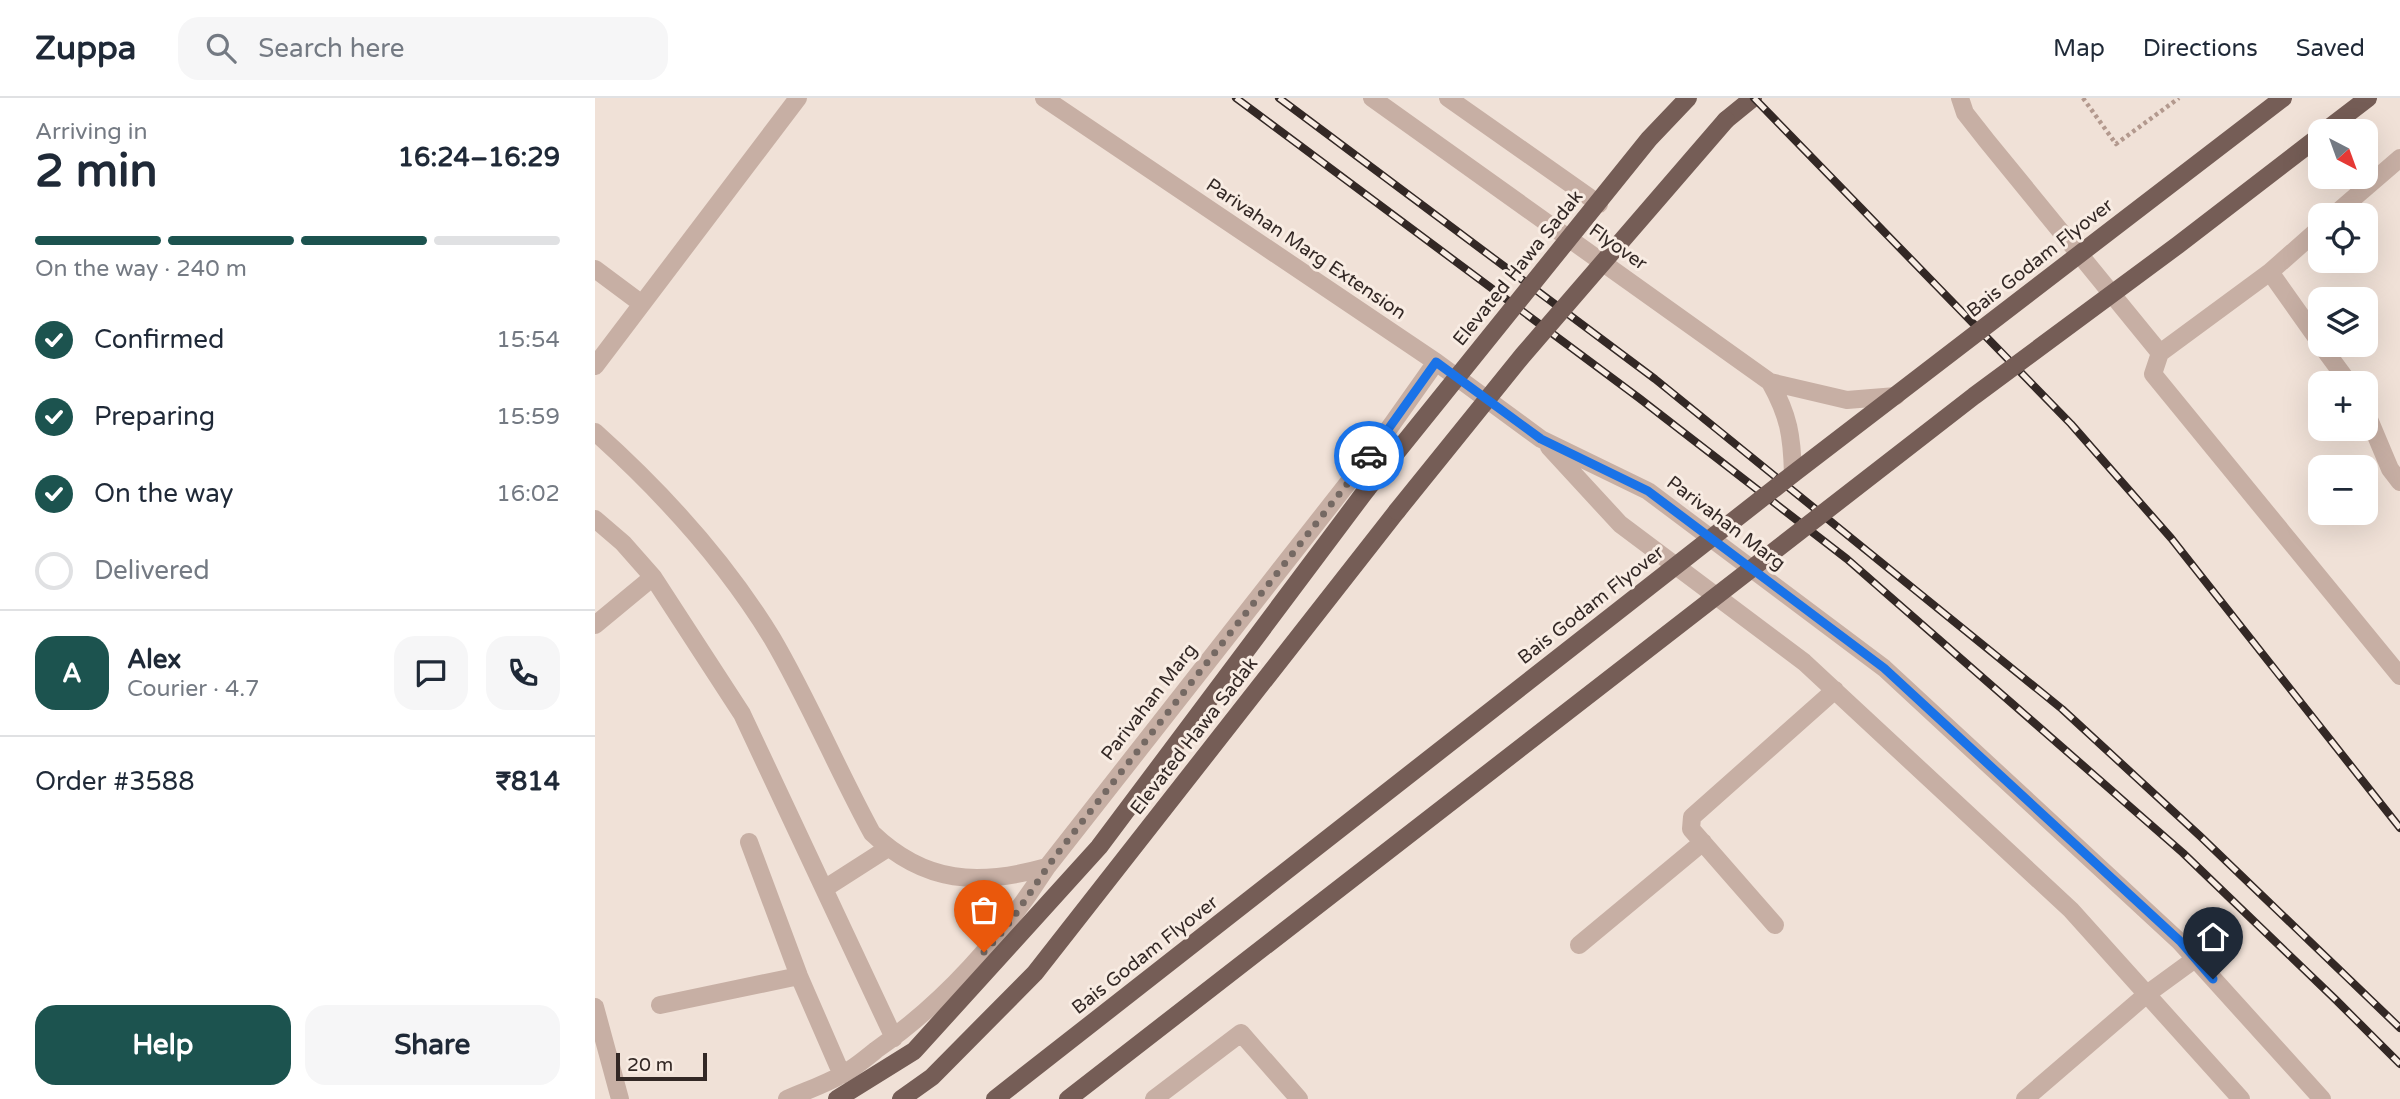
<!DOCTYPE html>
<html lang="en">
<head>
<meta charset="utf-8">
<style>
	:root { --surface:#fff; --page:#f6f6f7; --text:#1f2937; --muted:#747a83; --line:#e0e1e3; --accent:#1c534f }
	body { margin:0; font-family:"Varela Round",sans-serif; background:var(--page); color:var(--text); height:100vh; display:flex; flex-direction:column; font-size:26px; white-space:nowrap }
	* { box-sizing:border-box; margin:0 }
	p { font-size:23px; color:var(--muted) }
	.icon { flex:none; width:38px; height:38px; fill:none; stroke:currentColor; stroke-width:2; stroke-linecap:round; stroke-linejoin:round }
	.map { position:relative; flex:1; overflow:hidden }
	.details { display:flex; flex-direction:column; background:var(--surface); width:595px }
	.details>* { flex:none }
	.needle { width:46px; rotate:139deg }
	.fabs { position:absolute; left:1713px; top:21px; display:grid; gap:14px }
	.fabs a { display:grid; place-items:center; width:70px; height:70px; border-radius:14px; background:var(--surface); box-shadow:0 7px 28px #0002; font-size:35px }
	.scale { position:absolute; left:21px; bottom:18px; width:91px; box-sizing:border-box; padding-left:7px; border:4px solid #332825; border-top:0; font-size:19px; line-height:24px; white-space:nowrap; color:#332825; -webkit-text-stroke:5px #f8ece3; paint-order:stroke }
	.pin { position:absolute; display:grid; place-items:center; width:60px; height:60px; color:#fff; margin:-72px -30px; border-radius:50% 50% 50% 0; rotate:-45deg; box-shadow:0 0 7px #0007 }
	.pin .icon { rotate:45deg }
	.courier { position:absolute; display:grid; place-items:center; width:70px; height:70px; margin:-35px; border:5px solid #1a73e8; border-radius:50%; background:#fff; color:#222; box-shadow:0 2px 9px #0007 }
	.overview em { font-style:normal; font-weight:800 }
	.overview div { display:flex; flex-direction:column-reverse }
	.overview { display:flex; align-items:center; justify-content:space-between; height:119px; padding:0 35px }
	h1 { font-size:46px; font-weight:800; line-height:52px }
	.bar { display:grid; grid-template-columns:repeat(4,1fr); gap:10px 7px; align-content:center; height:84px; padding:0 35px }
	.bar i { height:9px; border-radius:5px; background:var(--line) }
	.bar .active { background:var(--accent) }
	.bar p { grid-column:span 4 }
	.line { display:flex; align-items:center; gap:18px; padding:0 35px; border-top:2px solid var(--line) }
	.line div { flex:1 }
	.round { display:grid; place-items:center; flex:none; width:74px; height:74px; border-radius:21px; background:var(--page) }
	ol { padding:0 35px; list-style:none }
	li { display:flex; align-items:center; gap:21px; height:77px }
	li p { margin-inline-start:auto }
	li .icon { padding:7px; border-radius:50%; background:var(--accent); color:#fff; stroke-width:4 }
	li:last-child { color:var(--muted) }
	li i { width:38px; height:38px; border:4px solid var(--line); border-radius:50% }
	.cta { display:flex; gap:14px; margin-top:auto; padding:14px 35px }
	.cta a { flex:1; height:80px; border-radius:21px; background:var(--accent); color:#fff; font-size:28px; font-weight:800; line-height:80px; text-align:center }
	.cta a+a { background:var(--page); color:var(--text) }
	header { display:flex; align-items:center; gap:42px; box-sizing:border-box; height:98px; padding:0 35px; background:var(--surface); border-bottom:2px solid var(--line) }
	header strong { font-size:33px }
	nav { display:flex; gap:38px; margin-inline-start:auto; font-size:24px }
	.search { width:490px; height:63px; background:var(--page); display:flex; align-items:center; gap:18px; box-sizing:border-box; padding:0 24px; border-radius:21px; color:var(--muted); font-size:26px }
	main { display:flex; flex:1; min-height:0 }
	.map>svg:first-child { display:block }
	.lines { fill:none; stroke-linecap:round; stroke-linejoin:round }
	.path { stroke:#b3998e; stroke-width:4.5; stroke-dasharray:3.5 3.5; stroke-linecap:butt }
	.minor { stroke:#c7afa4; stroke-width:18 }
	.major { stroke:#755d56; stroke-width:18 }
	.rail-casing { stroke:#332825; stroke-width:8 }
	.rail { stroke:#f8ece3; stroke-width:5; stroke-dasharray:16; stroke-linecap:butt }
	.major-bridge { stroke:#755d56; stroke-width:18 }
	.done { stroke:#756963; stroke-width:7; stroke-dasharray:0 12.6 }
	.route { stroke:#1a73e8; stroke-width:9 }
	.labels { text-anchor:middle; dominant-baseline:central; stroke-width:6; stroke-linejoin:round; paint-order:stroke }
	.street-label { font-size:19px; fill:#332825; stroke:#f8ece3 }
</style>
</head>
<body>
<header>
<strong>Zuppa</strong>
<div class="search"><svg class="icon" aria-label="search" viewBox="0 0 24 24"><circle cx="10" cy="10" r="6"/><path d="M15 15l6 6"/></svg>Search here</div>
<nav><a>Map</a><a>Directions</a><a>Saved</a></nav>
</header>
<main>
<section class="details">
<div class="overview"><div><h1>2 min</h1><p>Arriving in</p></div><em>16:24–16:29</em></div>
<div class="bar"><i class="active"></i><i class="active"></i><i class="active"></i><i></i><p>On the way · 240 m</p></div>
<ol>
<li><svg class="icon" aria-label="check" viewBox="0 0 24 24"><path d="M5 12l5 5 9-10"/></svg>Confirmed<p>15:54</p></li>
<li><svg class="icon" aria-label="check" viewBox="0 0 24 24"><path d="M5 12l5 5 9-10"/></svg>Preparing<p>15:59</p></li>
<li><svg class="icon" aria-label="check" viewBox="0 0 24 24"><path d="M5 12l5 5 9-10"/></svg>On the way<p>16:02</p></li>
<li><i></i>Delivered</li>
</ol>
<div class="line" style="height:126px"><b class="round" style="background:var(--accent);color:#fff">A</b><div><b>Alex</b><p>Courier · 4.7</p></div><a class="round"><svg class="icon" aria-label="chat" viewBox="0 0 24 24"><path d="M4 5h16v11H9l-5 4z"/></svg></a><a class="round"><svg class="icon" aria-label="phone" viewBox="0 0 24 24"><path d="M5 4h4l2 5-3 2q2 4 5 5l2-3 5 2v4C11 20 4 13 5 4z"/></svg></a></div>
<div class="line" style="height:91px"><div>Order #3588</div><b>₹814</b></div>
<div class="cta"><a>Help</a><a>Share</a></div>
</section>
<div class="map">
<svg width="1805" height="1001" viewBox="0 0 1805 1001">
	<rect width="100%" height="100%" fill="#f0e1d7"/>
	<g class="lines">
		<!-- path -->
		<path class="path" d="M1488 0 1521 46 1584 0"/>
		<!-- minor -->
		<path class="minor" d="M449 0 841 264 946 341 1053 393 1289 570 1585 844 1727 1001
			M777 0 1175 284 1252 302 1301 298
			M853 0 1004 106
			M1365 0 1370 15 1392 43 1565 255
			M1739 117 1805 60
			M1726 129 1675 174 1565 255 1558 276 1805 578
			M0 171 47 206
			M1675 174 1726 246
			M1726 247 1754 285
			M0 268 203 0
			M1175 284C1194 318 1197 338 1198 376
			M1771 314 1795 371 1805 384
			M0 334C67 394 130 463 177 540 214 603 242 671 277 735 330 786 384 788 452 769
			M954 349 1025 426 1209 564 1476 812 1646 1001
			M0 421 28 445 58 479 147 616 299 940
			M0 527 58 479
			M154 744 204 878 247 977
			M229 791 293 750
			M1180 827 1096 731 1097 719 1240 592
			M984 847 1108 744
			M65 907 204 878
			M0 909 25 1001
			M192 1001C210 993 229 987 246 977 258 971 270 961 281 952 351 903 406 841 452 769L778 353 841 264
			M559 1001 646 935 704 1001
			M1430 1001 1552 896 1600 861"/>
		<!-- major -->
		<path class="major" d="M1131 22 1158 0
			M1730 33 1773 0
			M242 1001 319 953 504 749 772 391
			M306 1001 337 979 440 875 802 413"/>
		<!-- rail casing -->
		<g class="rail-casing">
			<path id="rail" d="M641 0 1044 300 1252 461 1588 755 1740 901 1805 966
				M684 0 1060 281 1467 611 1605 738 1805 930
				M1159 0 1476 326 1576 440 1805 730"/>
		</g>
		<!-- rail -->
		<use href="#rail" class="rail"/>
		<!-- major-bridge -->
		<path class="major-bridge" d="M772 391 1054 41 1093 0
			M802 413 928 257 1131 22
			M400 1001 1198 376 1688 0
			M473 1001 1379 298 1583 147 1726 37"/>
	</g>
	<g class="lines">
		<!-- done -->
		<path class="done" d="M389 854C421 822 441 782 469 747L774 358"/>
		<!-- route -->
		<path class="route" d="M774 358 841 264 946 341 1053 393 1289 570 1586 844 1618 881"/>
	</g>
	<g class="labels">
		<!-- street labels -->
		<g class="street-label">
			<text transform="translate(1023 149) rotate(35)">Flyover</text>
			<text transform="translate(711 151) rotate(34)">Parivahan Marg Extension</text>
			<text transform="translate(1445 160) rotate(-38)">Bais Godam Flyover</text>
			<text transform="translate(923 170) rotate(-51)">Elevated Hawa Sadak</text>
			<text transform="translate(1131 425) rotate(37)">Parivahan Marg</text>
			<text transform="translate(996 507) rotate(-38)">Bais Godam Flyover</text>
			<text transform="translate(554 604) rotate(-52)">Parivahan Marg</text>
			<text transform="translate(599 638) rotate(-52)">Elevated Hawa Sadak</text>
			<text transform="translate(550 857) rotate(-38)">Bais Godam Flyover</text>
		</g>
	</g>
</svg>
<div class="fabs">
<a><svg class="needle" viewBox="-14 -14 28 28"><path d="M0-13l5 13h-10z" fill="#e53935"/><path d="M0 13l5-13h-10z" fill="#747a83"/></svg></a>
<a><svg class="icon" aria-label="locate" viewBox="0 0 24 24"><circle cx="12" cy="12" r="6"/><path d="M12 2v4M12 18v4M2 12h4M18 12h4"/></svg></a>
<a><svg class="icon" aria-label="layers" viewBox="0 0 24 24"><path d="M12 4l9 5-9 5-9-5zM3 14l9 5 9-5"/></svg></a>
<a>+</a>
<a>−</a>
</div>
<div class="scale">20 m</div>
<div class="pin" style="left:389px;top:854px;background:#ea580c"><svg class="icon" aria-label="bag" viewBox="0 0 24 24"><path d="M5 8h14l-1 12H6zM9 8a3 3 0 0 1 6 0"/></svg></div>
<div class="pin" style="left:1618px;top:881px;background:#1f2937"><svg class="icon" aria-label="home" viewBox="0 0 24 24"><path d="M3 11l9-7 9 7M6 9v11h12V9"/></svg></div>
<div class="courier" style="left:774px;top:358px"><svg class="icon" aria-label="car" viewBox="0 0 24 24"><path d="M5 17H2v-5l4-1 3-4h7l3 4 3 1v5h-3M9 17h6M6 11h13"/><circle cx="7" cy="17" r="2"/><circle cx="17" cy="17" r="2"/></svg></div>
</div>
</main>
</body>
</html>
